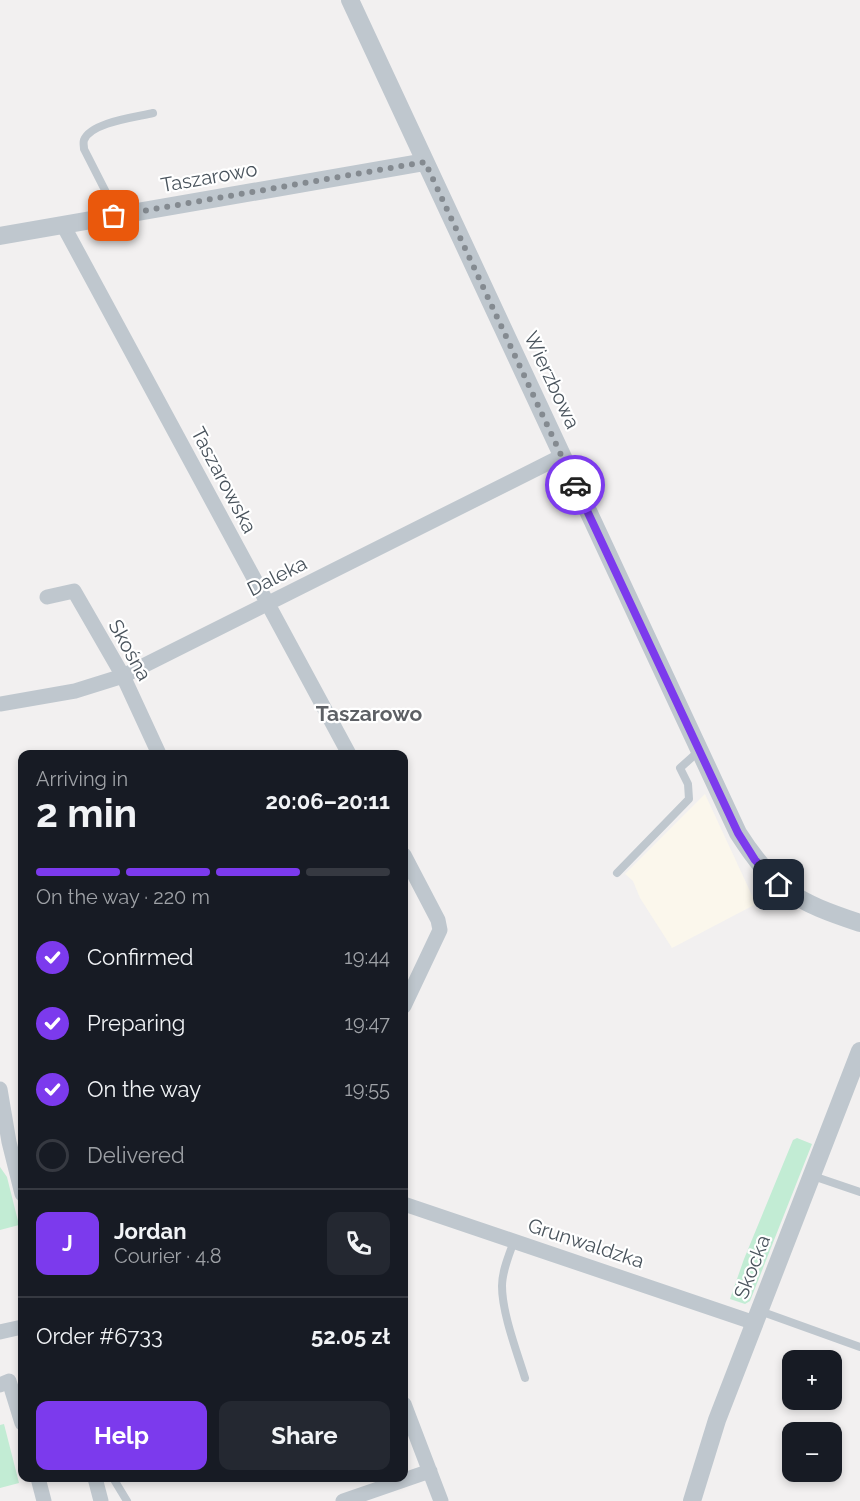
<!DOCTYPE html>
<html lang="en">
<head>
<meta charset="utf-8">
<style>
	:root { --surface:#171b24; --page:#242831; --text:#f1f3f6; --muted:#9ea1a6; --line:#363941; --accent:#7c3aed }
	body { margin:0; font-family:Raleway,sans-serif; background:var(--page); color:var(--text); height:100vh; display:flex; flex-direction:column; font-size:22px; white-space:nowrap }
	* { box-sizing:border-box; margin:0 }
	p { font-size:20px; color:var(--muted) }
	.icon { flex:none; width:33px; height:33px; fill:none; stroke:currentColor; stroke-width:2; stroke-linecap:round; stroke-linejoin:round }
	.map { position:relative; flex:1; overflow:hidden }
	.side { position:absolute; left:18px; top:750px; width:390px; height:732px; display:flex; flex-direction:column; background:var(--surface); border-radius:12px; box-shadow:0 3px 9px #0003 }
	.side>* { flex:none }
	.buttons { position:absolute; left:782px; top:1350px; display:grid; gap:12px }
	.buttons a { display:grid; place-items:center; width:60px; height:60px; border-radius:12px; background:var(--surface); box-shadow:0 3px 9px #0003; font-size:30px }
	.pin { position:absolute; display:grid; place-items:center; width:51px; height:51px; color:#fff; margin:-26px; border-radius:12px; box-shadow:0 3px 9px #0006 }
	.courier { position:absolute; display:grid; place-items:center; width:60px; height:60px; margin:-30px; border:4px solid #7c3aed; border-radius:50%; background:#fff; color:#222; box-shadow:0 2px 8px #0007 }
	.headline em { font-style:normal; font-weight:700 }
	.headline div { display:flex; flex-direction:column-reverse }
	.headline { display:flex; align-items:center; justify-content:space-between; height:102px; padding:0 18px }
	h1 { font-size:39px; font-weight:700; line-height:45px }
	.bar { display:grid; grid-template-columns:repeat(4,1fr); gap:9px 6px; align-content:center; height:72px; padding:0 18px }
	.bar i { height:8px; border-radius:4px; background:var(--line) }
	.bar .on { background:var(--accent) }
	.bar p { grid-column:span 4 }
	.line { display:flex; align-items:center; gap:15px; padding:0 18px; border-top:2px solid var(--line) }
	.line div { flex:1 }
	.round { display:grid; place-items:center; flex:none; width:63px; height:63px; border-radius:12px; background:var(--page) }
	ol { padding:0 18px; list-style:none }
	li { display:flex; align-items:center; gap:18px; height:66px }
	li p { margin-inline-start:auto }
	li .icon { padding:6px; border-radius:50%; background:var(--accent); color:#fff; stroke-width:4 }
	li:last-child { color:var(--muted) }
	li i { width:33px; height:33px; border:3px solid var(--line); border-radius:50% }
	.cta { display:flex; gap:12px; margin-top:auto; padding:12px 18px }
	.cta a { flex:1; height:69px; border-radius:12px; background:var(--accent); color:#fff; font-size:24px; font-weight:700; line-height:69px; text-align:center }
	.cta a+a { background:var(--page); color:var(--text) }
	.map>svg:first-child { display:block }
	.commercial { fill:#fbf7ec }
	.green { fill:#c2ecd4 }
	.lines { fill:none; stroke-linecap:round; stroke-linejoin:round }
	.service { stroke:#bfc7ce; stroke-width:8 }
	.minor { stroke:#bfc7ce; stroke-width:15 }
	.tertiary { stroke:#bfc7ce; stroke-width:18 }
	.done { stroke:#848a90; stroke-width:6; stroke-dasharray:0 10.8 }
	.route { stroke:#7c3aed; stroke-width:8 }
	.labels { text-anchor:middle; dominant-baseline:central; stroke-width:4.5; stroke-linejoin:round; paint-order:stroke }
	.street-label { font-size:20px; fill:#49535c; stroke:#fff }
	.neighbourhood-label { font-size:21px; font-weight:bold; fill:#5d6065; stroke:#fff }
</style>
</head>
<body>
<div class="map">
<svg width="860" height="1501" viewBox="0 0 860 1501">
	<rect width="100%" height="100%" fill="#f2f0f0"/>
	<!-- commercial -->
	<path class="commercial" d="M705 794 756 904 672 948 640 898 633 881 625 874Z"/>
	<!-- green -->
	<path class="green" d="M797 1138 812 1144 750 1301 745 1304 730 1299 744 1259 793 1140Z
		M0 1167 7 1177 19 1225 0 1230Z
		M4 1424 19 1483 0 1488V1425Z"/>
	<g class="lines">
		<!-- service -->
		<path class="service" d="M113 215 110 200 84 149C84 146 83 143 84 140 91 122 137 117 153 113
			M617 873 689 799 688 784 680 768 699 751
			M813 1176 860 1192
			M514 1241C509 1255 502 1271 502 1286 502 1313 517 1352 525 1378
			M760 1311 860 1347
			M113 1478 127 1501"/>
		<!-- minor -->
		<path class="minor" d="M63 225 349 754
			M47 597 74 591 123 676 159 754
			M0 704 75 691 123 676 562 456
			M404 855 438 920 440 930 404 1006
			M0 1089 9 1142 22 1194
			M404 1204 755 1323
			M0 1332 22 1327
			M0 1385 9 1381 22 1423
			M404 1404 441 1501
			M38 1478 44 1501
			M95 1478 101 1501
			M343 1501 430 1471"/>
		<!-- tertiary -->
		<path class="tertiary" d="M350 0 738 833C775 891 797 902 860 923
			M0 236 425 162
			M692 1501 717 1420 860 1051"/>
	</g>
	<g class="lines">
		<!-- done -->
		<path class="done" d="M114 216 425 162 575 485"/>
		<!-- route -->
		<path class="route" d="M575 485 738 833 755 860 779 885"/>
	</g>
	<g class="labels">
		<!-- street labels -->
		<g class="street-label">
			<text transform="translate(209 177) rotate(-10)">Taszarowo</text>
			<text transform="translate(552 380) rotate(65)">Wierzbowa</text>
			<text transform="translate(224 480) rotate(62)">Taszarowska</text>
			<text transform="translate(277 576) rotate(-27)">Daleka</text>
			<text transform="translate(130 650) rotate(61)">Skośna</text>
			<text transform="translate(586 1243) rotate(18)">Grunwaldzka</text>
			<text transform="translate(752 1267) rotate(-69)">Skocka</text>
		</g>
		<!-- neighbourhood labels -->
		<g class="neighbourhood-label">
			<text x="369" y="713">Taszarowo</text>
		</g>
	</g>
</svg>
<div class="buttons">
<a>+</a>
<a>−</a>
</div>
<div class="pin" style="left:114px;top:216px;background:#ea580c"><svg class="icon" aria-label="bag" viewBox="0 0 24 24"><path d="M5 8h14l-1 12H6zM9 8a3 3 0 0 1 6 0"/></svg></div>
<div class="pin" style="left:779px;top:885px;background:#1f2937"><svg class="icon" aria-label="home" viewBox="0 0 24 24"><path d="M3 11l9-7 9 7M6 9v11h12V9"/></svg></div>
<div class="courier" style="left:575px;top:485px"><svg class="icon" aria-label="car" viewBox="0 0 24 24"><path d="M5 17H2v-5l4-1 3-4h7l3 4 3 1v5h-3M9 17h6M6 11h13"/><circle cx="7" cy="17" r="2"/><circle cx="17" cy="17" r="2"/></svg></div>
<section class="side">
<div class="headline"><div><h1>2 min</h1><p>Arriving in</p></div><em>20:06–20:11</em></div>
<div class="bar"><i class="on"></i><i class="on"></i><i class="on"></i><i></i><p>On the way · 220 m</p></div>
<ol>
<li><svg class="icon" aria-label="check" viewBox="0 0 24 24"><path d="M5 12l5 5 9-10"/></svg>Confirmed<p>19:44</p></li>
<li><svg class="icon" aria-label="check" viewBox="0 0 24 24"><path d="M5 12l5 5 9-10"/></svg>Preparing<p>19:47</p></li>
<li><svg class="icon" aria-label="check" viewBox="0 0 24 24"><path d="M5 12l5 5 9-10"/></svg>On the way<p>19:55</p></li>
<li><i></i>Delivered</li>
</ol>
<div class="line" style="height:108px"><b class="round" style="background:var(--accent);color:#fff">J</b><div><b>Jordan</b><p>Courier · 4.8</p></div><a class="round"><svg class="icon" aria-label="phone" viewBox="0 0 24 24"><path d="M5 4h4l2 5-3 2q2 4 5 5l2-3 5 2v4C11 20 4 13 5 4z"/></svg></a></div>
<div class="line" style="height:78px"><div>Order #6733</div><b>52.05 zł</b></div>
<div class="cta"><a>Help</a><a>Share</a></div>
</section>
</div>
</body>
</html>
